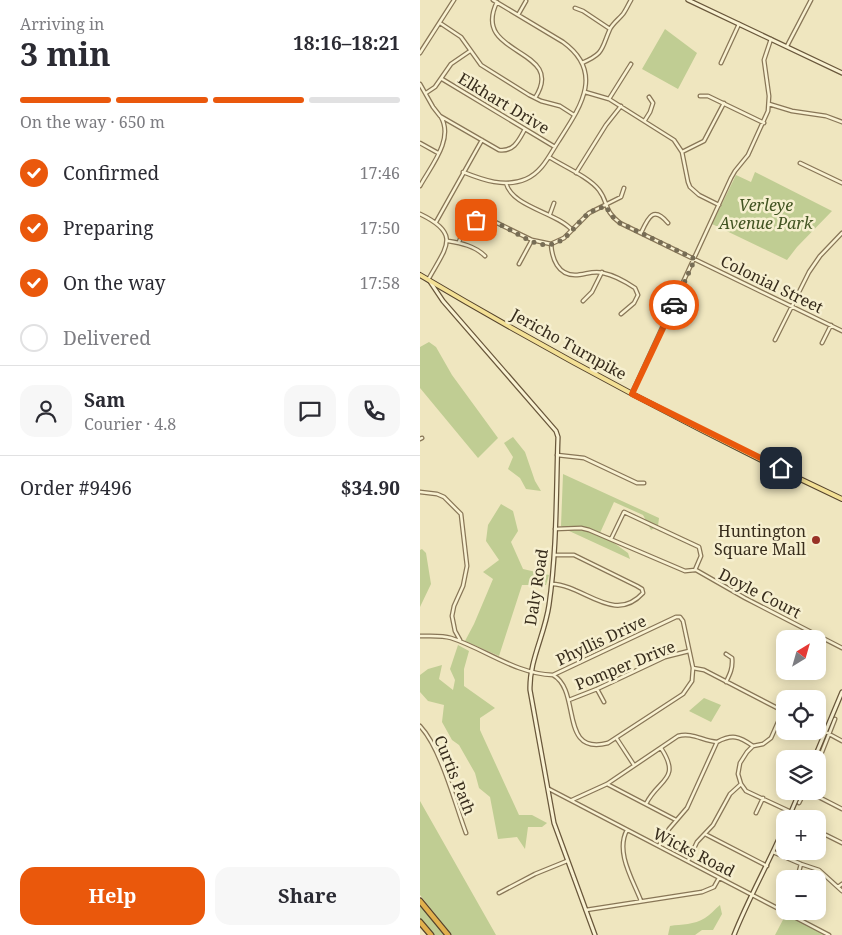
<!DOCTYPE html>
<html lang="en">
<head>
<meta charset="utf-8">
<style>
	:root { --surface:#fff; --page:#f7f7f7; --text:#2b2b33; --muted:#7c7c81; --line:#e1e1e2; --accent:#ea580c }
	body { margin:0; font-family:"Noto Serif",serif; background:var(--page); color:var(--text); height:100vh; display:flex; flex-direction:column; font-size:19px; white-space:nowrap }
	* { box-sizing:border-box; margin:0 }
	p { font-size:16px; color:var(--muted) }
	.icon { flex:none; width:28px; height:28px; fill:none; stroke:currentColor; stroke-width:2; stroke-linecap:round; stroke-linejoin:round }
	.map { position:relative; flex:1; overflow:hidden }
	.sheet { display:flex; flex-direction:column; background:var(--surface); width:420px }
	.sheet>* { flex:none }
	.needle { width:32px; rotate:37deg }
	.tools { position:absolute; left:356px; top:630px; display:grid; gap:10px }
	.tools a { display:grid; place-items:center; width:50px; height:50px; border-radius:10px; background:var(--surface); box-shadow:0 2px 12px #0003; font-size:25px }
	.pin { position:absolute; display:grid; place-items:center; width:42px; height:42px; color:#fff; margin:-21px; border-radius:10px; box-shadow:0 2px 8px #0006 }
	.courier { position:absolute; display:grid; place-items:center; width:50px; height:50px; margin:-25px; border:4px solid #ea580c; border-radius:50%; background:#fff; color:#222; box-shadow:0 1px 6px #0007 }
	.summary em { font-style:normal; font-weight:700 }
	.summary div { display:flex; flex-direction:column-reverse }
	.summary { display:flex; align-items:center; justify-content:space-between; height:85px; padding:0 20px }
	h1 { font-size:32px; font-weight:700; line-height:38px }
	.bar { display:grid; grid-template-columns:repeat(4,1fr); gap:8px 5px; align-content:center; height:60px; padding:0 20px }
	.bar i { height:6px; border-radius:4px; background:var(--line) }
	.bar .on { background:var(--accent) }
	.bar p { grid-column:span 4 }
	.line { display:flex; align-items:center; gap:12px; padding:0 20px; border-top:1px solid var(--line) }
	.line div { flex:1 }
	.round { display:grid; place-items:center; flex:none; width:52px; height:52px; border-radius:15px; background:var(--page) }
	ol { padding:0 20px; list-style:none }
	li { display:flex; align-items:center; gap:15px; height:55px }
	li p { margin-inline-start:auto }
	li .icon { padding:5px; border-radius:50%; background:var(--accent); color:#fff; stroke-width:4 }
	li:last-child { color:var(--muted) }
	li i { width:28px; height:28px; border:2px solid var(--line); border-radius:50% }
	.cta { display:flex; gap:10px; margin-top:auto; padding:10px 20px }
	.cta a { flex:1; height:58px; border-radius:15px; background:var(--accent); color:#fff; font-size:20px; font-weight:700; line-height:58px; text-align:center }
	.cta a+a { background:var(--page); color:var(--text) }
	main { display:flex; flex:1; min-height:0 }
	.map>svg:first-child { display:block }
	.green { fill:#c0cd93 }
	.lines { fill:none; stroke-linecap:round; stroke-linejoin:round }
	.street-casing { stroke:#887657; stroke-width:5 }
	.secondary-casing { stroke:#69573b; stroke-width:5.5 }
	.primary-casing { stroke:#55432c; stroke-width:6 }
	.highway-casing { stroke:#55432c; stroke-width:7 }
	.street { stroke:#f9f2d2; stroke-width:2.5 }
	.secondary { stroke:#f9f2d2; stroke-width:3 }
	.primary { stroke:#f3e095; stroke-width:4 }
	.highway { stroke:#e1b04d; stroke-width:4.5 }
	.done { stroke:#776d55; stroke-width:5; stroke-dasharray:0 9 }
	.route { stroke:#ea580c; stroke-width:6 }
	.poi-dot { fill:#983126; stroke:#f6efcf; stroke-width:2 }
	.labels { text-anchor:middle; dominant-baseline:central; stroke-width:5; stroke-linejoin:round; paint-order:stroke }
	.street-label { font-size:16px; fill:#372c1c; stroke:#f6efcf }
	.park-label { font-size:16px; font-style:italic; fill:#425422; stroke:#f6efcf }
	.poi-label { font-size:16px; fill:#372c1c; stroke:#f6efcf; text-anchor:end }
</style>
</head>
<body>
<main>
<section class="sheet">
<div class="summary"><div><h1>3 min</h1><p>Arriving in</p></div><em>18:16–18:21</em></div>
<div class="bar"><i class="on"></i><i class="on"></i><i class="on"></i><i></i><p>On the way · 650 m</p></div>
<ol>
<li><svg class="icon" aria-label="check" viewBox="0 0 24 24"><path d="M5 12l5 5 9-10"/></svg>Confirmed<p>17:46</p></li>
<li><svg class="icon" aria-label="check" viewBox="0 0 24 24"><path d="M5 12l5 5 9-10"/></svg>Preparing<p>17:50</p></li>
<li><svg class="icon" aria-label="check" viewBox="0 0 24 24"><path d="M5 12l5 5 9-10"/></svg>On the way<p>17:58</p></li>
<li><i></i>Delivered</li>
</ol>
<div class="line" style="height:90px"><a class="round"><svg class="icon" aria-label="person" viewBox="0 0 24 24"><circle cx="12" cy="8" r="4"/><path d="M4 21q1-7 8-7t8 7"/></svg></a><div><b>Sam</b><p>Courier · 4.8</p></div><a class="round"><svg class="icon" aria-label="chat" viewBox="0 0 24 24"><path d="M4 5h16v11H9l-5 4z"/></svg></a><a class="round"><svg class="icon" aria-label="phone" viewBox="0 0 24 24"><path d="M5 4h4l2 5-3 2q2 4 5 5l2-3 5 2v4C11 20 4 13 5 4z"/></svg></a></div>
<div class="line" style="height:65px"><div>Order #9496</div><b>$34.90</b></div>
<div class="cta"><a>Help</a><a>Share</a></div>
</section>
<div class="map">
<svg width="422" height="935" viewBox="0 0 422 935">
	<rect width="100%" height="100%" fill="#efe6bf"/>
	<!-- green -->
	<path class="green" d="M245 29 277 53 258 89 222 69Z
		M335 172 412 211 377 247 367 260 292 224 316 175 331 182Z
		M9 342 16 347 32 375 78 438 58 458 0 388V347Z
		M93 437 105 452 115 481 121 491 106 489 100 478 88 469 93 457 84 443Z
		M143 474 239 518 238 526 231 530 223 515 194 502 180 533 208 553 210 559 147 530 141 526Z
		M81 504 93 511 98 531 91 542 103 569 129 575 126 585H102L79 656 45 641 54 624 73 579 63 572 79 560 66 541 68 525Z
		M2 549 6 553 11 584 0 607V550Z
		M38 645 49 651 44 669V686L75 708 60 718V730L99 815H112L127 823 122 827H108L105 849 97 837 78 839 70 797 59 788 55 773 39 745 32 740 22 722 24 705 8 701 0 692V675L8 669 22 665 19 679 33 690 35 680 30 669Z
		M284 698 301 705 291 722 269 711Z
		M0 801 76 935H32L0 895Z
		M0 905 25 935H12L0 920Z
		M300 905 302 914 293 930H282L275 935H248L250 926C262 924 274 925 285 918 290 915 295 909 300 905Z
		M366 914 405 935H355Z"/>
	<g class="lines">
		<!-- street casing -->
		<g class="street-casing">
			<path id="street" d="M77 2C50 57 148 47 115 98
				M155 8 163 11 190 29
				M98 15 106 1
				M20 23 41 37 61 65 109 95 121 101 140 106 154 115
				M367 46 391 0
				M0 53 34 0
				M162 63C185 53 181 49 190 29 193 23 199 19 203 14 206 10 208 5 211 0
				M301 63 319 24
				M22 79 135 147
				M0 84 13 107 20 116 79 150C94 152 99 140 105 129
				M165 92 189 99 254 140 262 152 268 182 270 187 279 195 299 205
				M6 93 15 87 31 64 50 51
				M280 96H288L344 123
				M189 99 211 64
				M349 104 372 111 406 116 422 122
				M225 120 230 112 233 103 229 97
				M0 143 18 153
				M262 152 284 141 304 103
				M129 157C143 166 169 177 179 190 189 203 183 210 200 223L422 331
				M380 163 422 183
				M43 172C63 180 85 188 106 179 122 172 129 156 138 142 159 109 186 73 143 42L73 0
				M156 173 186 125 201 106
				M86 183C92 207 136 212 152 230
				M0 186C11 166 34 139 21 117
				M0 214C42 234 26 247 8 280
				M130 214 134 203
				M16 222 62 140
				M221 233C228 218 233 205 248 223
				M28 241C41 243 55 246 65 256
				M39 242C44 227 51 218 69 219L112 240 131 244 144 238 169 213 201 197 204 188
				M131 244C132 259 138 275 155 275 165 275 173 270 183 273 193 275 206 282 215 288L218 295 214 303 201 314
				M99 264 112 240
				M163 301 172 292 182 272
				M355 340 389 272 400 256 422 233
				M402 343 411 325
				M212 393 311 178 315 171 328 155 348 111 349 96 344 60 351 39
				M0 439 2 438
				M137 455 164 458 217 483H224
				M0 492 17 494 24 497 41 514 47 566 43 586 34 606 32 616 35 631 40 640
				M135 529 161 528 169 530 265 571 275 570 281 556 279 547 204 512 191 539
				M276 570 325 598 422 648
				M132 584C164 585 194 625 223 593L222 589 217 586 154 555H135
				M0 636C10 636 22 635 31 638 65 649 96 674 133 675L256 617H260L263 621 273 668 272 681 263 694 188 743C138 756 162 691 133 675
				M273 668 284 670 365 712
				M306 682C310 674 313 668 312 658L306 654
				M177 689 184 702
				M149 700 177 689 245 657 269 651
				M363 711 351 738 343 744 333 746 327 752 320 763 318 774 321 784 326 791 371 812
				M0 726C21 748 35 804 46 833
				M398 728 422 741
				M197 739 214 765
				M398 762 415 719
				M187 784 256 820
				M129 789 409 935
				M387 791 422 809
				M152 800 187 784 258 736C272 732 283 741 297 742
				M379 803 385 791
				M226 804C238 779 262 780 241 748
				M336 813 343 798
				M207 830C195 852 213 880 221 901
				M285 834 347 866
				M398 834 406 835 422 843
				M239 846 249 829 267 808 297 742C312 734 319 736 333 746
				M353 852 381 864 399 870 422 891
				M268 861 277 842 293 825 310 794 321 784
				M377 879 381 864
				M418 887 422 884
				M79 893 115 874 147 861
				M166 910 282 892 294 887 299 878"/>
		</g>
		<!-- secondary casing -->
		<g class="secondary-casing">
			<path id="secondary" d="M268 0 422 73
				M9 280 23 301 136 431 138 437C136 494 137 550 129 605 125 634 109 661 110 690L134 823 175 935
				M394 759 422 692
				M368 819 380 791
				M314 935C329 897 349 863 365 825"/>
		</g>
		<!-- primary casing -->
		<g class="primary-casing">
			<path id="primary" d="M0 275C137 356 278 431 422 499"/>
		</g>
		<!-- highway casing -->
		<g class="highway-casing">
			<path id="highway" d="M0 901 28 935
				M0 922 11 935"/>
		</g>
		<!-- street -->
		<use href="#street" class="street"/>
		<!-- secondary -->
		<use href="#secondary" class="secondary"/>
		<!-- primary -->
		<use href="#primary" class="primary"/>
		<!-- highway -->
		<use href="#highway" class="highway"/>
	</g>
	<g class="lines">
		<!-- done -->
		<path class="done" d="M56 220C83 216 108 250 133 244 149 239 156 223 168 214 173 210 179 208 186 206L190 214 200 223 275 259 254 305"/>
		<!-- route -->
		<path class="route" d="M254 305 212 394 361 468"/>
	</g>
	<!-- markers -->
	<circle class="poi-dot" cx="396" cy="540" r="5"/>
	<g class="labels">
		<!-- street labels -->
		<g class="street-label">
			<text transform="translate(84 103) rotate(31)">Elkhart Drive</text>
			<text transform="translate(352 284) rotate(26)">Colonial Street</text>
			<text transform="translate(149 344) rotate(29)">Jericho Turnpike</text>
			<text transform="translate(116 587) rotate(-81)">Daly Road</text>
			<text transform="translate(340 593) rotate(27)">Doyle Court</text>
			<text transform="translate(181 640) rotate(-25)">Phyllis Drive</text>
			<text transform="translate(205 665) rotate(-22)">Pomper Drive</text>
			<text transform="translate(35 775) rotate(68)">Curtis Path</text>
			<text transform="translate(274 852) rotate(27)">Wicks Road</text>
		</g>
		<!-- park labels -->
		<g class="park-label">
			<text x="346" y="205">Verleye<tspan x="346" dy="18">Avenue Park</tspan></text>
		</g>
		<!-- poi labels -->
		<g class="poi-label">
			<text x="386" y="531">Huntington<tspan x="386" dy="18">Square Mall</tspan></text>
		</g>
	</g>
</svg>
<div class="tools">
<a><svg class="needle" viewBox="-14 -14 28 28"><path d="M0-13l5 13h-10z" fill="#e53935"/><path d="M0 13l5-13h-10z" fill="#7c7c81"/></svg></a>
<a><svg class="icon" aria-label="locate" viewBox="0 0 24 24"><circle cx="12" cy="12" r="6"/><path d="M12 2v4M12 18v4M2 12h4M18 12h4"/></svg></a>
<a><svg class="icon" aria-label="layers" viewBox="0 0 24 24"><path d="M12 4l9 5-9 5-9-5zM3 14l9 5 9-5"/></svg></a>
<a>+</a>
<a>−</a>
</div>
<div class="pin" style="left:56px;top:220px;background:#ea580c"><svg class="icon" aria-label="bag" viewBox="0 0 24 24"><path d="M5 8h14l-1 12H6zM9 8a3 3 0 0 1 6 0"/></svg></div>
<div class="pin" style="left:361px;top:468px;background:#1f2937"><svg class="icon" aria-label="home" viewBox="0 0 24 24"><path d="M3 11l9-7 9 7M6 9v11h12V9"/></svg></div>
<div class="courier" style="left:254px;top:305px"><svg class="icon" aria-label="car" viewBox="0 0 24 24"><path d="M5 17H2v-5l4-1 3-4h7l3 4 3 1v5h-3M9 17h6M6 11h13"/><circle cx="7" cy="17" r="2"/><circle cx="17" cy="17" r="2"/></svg></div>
</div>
</main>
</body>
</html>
